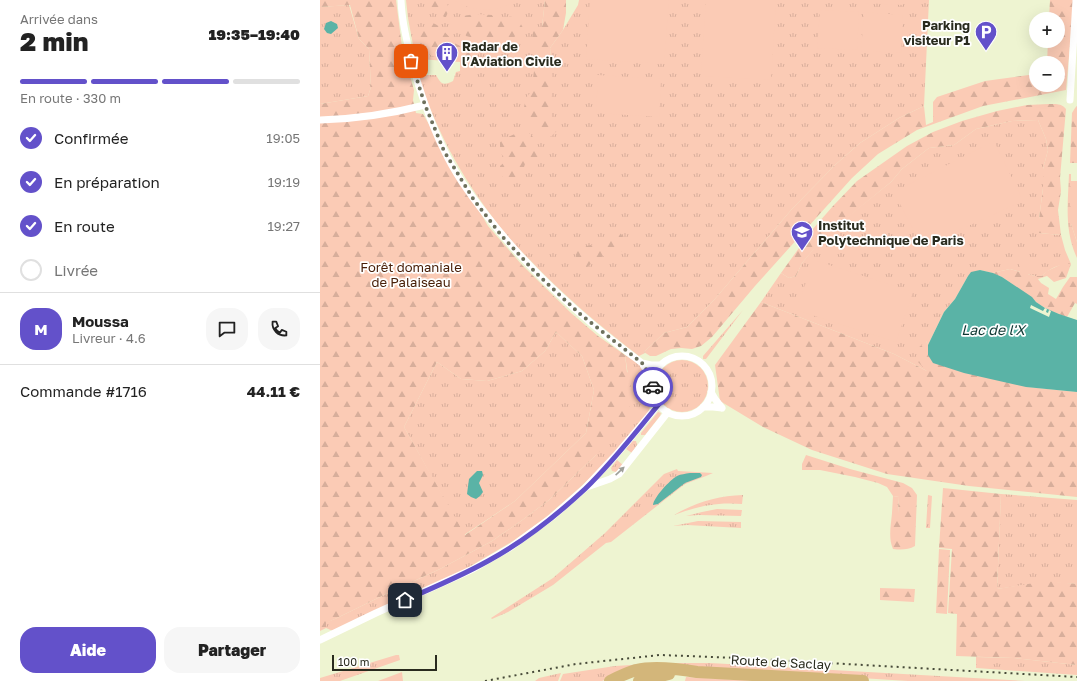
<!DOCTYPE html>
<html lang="fr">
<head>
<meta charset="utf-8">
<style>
	:root { --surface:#fff; --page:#f6f6f6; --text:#222; --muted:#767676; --line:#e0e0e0; --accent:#6351ca }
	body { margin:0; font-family:"Golos Text",sans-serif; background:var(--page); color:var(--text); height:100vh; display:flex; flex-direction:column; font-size:15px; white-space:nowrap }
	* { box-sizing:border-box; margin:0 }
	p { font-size:13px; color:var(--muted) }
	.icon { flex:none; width:22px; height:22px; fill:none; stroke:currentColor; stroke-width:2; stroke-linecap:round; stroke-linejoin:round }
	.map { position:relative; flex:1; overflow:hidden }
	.details { display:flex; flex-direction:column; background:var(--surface); width:320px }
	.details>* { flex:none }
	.controls { position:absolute; left:709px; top:12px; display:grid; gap:8px }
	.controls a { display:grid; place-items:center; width:36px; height:36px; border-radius:50%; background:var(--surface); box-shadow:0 4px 16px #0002; font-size:20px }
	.scale { position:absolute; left:12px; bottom:10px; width:105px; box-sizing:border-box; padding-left:4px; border:2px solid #292b1e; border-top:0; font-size:11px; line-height:14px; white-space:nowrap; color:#292b1e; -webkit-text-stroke:3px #fff; paint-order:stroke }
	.pin { position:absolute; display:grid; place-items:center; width:34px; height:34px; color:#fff; margin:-17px; border-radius:8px; box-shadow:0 2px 6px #0006 }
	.courier { position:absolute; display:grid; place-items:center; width:40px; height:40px; margin:-20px; border:3px solid #6351ca; border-radius:50%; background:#fff; color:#222; box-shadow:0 1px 5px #0007 }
	.overview em { font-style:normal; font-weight:800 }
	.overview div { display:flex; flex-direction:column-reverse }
	.overview { display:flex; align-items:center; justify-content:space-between; height:68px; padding:0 20px }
	h1 { font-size:26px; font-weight:800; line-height:30px }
	.bar { display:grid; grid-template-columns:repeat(4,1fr); gap:6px 4px; align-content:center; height:48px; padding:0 20px }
	.bar i { height:5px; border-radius:3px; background:var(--line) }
	.bar .on { background:var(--accent) }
	.bar p { grid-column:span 4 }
	.line { display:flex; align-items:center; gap:10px; padding:0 20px; border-top:1px solid var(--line) }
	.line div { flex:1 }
	.round { display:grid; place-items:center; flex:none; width:42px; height:42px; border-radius:16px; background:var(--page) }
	ol { padding:0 20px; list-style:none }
	li { display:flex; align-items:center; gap:12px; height:44px }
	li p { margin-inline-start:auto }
	li .icon { padding:4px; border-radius:50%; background:var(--accent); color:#fff; stroke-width:4 }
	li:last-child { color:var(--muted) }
	li i { width:22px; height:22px; border:2px solid var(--line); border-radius:50% }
	.primary-button { display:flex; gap:8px; margin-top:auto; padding:8px 20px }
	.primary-button a { flex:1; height:46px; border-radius:16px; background:var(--accent); color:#fff; font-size:16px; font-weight:800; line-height:46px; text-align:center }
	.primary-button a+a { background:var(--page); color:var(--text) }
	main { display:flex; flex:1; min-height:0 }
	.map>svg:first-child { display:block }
	.grass { fill:url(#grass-tufts) }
	.forest { fill:url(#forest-firs); fill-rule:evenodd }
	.park { fill:#fbcbb5 }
	.water { fill:#5ab3a6 }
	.pier { fill:#eef4d1 }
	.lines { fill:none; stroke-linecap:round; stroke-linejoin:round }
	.street { stroke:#fff; stroke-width:7 }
	.primary { stroke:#d3b67a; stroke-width:12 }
	.rail { stroke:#474a39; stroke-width:2; stroke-dasharray:2 4; stroke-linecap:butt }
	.oneway { fill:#9fa09a }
	.done { stroke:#6e715d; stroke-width:4; stroke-dasharray:0 7.2 }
	.route { stroke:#6351ca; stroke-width:5 }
	.labels { text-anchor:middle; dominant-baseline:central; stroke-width:3.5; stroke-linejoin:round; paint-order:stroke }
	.poi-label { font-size:13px; font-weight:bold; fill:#292b1e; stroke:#fff; text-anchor:start }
	.park-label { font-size:13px; fill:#492009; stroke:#fff }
	.street-label { font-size:13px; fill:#292b1e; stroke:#fff }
	.water-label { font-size:14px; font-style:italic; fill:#0c3731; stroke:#fff }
</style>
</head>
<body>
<main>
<section class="details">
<div class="overview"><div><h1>2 min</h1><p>Arrivée dans</p></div><em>19:35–19:40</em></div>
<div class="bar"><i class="on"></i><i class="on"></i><i class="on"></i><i></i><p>En route · 330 m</p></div>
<ol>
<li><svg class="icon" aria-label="check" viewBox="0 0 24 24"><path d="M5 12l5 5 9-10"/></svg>Confirmée<p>19:05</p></li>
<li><svg class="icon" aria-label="check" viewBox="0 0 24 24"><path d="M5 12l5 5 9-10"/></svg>En préparation<p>19:19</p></li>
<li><svg class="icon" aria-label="check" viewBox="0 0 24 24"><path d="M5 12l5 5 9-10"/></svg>En route<p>19:27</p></li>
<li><i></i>Livrée</li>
</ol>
<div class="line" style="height:72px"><b class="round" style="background:var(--accent);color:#fff">M</b><div><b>Moussa</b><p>Livreur · 4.6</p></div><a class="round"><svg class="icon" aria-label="chat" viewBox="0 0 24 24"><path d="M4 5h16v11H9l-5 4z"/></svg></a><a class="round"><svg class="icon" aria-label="phone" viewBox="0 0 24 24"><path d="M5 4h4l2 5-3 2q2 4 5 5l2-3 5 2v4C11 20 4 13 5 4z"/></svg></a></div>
<div class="line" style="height:52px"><div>Commande #1716</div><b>44.11 €</b></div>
<div class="primary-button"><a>Aide</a><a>Partager</a></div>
</section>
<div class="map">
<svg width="757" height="681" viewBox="0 0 757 681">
	<defs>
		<pattern id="grass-tufts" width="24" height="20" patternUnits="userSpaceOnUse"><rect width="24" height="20" fill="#fbcbb5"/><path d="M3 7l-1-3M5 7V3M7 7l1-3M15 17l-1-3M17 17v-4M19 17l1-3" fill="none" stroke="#d7ae9b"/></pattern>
		<pattern id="forest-firs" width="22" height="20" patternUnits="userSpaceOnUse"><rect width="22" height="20" fill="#fbcbb5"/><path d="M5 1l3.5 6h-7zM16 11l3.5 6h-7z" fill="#d7ae9b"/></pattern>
	</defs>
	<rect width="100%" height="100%" fill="#eef4d1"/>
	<!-- grass -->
	<path class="grass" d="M86 0H225L222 27 231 58 230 48 243 30 258 5 259 0H609L604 106 579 118 540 143 515 165 472 209 394 300 367 327 344 333 324 352 325 353 319 356C280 326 243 295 210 260 201 251 192 242 185 233 146 185 116 133 98 74L100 70 103 75H116C121 84 123 86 133 81L136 72 140 71V62L99 59 95 56 88 18Z
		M29 5 39 39 49 49 51 87 48 96 0 104V7Z
		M718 120 726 139 728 150 723 169V188L719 219V233L741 235 745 250 751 264C739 264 730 268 722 276H715L690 269 672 273 660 270 648 276 635 299 624 312 608 345 606 341 609 372 574 354 441 302 461 273 469 278 476 276 482 263 505 235 571 182 582 169 609 148 634 145 656 129 692 121Z
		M749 174H751V224L757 242V258C744 230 748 203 749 174Z
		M423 310 386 359H383V356Z
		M236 332 262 356 274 390 266 433 195 501 144 535 84 427 117 362 141 379 167 381 202 371 225 351Z
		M305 355C313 360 325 366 328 376 330 380 328 387 329 391 330 401 332 403 328 413L282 467 256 491 225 518 193 541 144 570 13 631 6 628 5 623 17 618 66 594 120 569 172 541 201 521 229 500 276 455 310 389Z
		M336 386a26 26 0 1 1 52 0a26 26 0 1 1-52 0Z
		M338 412 341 413 340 416 325 435H321V433Z
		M313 441H316L317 445 312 453 306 449 312 442Z
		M297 460 303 465 296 472 292 471 291 468Z
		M357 469 358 471 393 473 386 476 365 484 291 542 286 543 233 585 188 612 172 619 171 618 233 578 285 533 344 474Z
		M681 494 757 500V584L726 582 677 589Z
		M423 495 422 504C396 502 379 506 354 515 376 502 398 496 423 495Z
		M608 495 612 496 610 528H606Z
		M573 496 579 497 578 514 572 513Z
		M397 509 422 510 421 516 378 515 366 516 382 512Z
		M378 521 421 522V528L367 525 353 526Z
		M76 655H79L80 660 20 681H0V678Z
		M656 657 694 658 757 665V675L656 668Z
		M343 663H390L705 681H588L477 674 302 673 282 681H240L243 674 295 666Z
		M82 672 83 681H58Z
		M241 673 238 681H215L219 678Z"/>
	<!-- forest -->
	<path class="forest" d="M0 0H76L82 47 94 90 93 100 96 113 103 114 168 226 202 265 251 313 278 336 305 355 307 372 313 375 310 389V418L292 439 276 455 229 500 201 521 172 541 120 569 66 594 17 618 6 623V628L0 631V104L48 96 51 87 49 49 39 39 30 5 0 7ZM236 332 262 356 274 390 266 433 195 501 145 535 84 427 117 362 141 379 167 381 202 371 225 351Z
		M103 0H125C130 8 129 11 125 19L118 7 115 13 107 10Z
		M225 0H246V13L243 30 230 48 233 84 230 112 238 130 230 137 216 130 206 120 203 112 206 98 211 92 214 71 219 51 212 41 213 30 222 27Z
		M730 0H754L746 90 663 106 597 130 558 154 532 178 435 286 392 337 381 346 372 349 361 348 351 349 336 356H330L324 352 344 333 367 327 394 300 472 209 515 165 540 143 579 118 604 106 606 125 613 122V102L617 97 665 81 716 74V85H738V63H727L728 41H738V19H729Z
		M156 14 172 15 176 22C188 16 196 12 203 28 202 30 201 32 200 33 187 45 160 40 146 36 142 29 141 24 142 16Z
		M113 23 119 26 136 44 145 48 156 46 158 56 150 64 138 57 124 60 110 55V45L95 40 102 32Z
		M729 104C736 104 741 103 746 109L740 178 741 191 738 210 741 235 719 233V219L723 188V169L728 150 726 139 718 120 692 121 656 129 634 145 609 148 582 169 571 182 505 236 482 263 476 276 469 278 461 273 492 230 513 206 537 181 587 146 613 132 642 121 677 111 707 105Z
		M757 106V163H750L752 113 755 108Z
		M199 132H208L214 138 213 150 221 152 223 159 216 166 205 164 202 173 191 181 181 176 180 166 187 160 180 153V142C186 137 193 135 199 132Z
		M292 233H300L306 241 307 249 300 252 293 250 287 255 278 258 267 267 257 261 255 252 258 248 271 245 282 241 288 240Z
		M742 264H751L746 278 734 282 727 276 718 279 721 283 729 288 728 294 736 299 743 287 750 277H757V304L755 303 747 317C736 313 721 308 713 299L682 277 672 273 690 269 715 276H722L727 271Z
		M441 302 574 354 607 371 598 362 597 349 606 341 608 345V355L708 387 757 392V497L649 486 567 474 492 450 443 427 400 401 395 365Z
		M486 455 530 469 583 483 592 488 597 495 595 546C588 550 581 550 573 549 568 538 571 525 572 513H578L579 497 573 496 567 487 558 483 535 477 500 470H482V464Z
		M623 488 681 494 677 589 726 581 757 584V665L694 658 636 656 637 614 628 613 632 549 619 548Z
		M619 549 630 550 627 614 616 613Z
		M560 588 595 589 594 602 560 600Z
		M366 677 444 681H365Z"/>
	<!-- park -->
	<path class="park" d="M133 0H196C177 14 152 12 133 0Z
		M270 0H349L344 64 266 59Z
		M386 0H456L451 80 381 76Z
		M546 0H583V5L545 3Z
		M500 10 539 12 537 50 497 48Z
		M544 12 583 15 581 53 541 51Z
		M278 75 341 79 339 117 276 113Z
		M674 141 703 201 602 247 574 192Z
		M751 181H757V242L751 224Z
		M700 258H721V274H700Z
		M494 260 593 292 576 342 476 310Z"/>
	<!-- water -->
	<path class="water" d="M11 21 17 24 18 28 11 34 7 33 4 29 6 23Z
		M660 270 673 273 682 277 712 297 716 302 725 308 739 314 757 320V392L706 387 644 373 613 363 608 355V345L624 312 635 299 648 276 651 272Z
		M157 471H162L163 475 159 483 163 492 160 496 156 499 151 497 147 494 149 479Z
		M370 473H380L382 475 381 477 365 483 338 504 333 505C334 497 350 480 357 476 361 474 365 474 370 473Z"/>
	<!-- pier -->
	<path class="pier" d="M711 305 723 311 725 308 727 309 726 312 728 313 729 310 731 311 729 317 710 308Z"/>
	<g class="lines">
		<!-- street -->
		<path class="street" d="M81 0C82 25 89 50 95 74 103 100 112 126 124 150 135 174 151 196 167 216 211 273 265 321 322 363L331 365H340
			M750 100 756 0
			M0 120C36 119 70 114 105 105
			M332 386a30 30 0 1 1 60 0a30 30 0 1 1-60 0Z
			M322 363 328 373 332 382
			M391 392 395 399 402 408
			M383 407H393L402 408
			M267 487 290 479 299 474 348 412
			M0 640 56 613 153 569 191 547 232 517 265 488 296 455 339 404"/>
		<!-- primary -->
		<path class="primary" d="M290 681C298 677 307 673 316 670 334 666 359 669 377 672L543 681
			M319 681 349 674"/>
		<!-- rail -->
		<path class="rail" d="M165 681 256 664 340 655 419 658 757 677"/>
	</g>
	<!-- one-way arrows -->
	<defs><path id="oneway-solid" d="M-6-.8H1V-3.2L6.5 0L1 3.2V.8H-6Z"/></defs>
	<use class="oneway" href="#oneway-solid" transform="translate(300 471) rotate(-43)"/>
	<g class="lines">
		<!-- done -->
		<path class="done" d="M91 61 105 105 124 151 141 179 154 200 181 235 216 273 260 314 322 363C327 370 332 378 333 387"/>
		<!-- route -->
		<path class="route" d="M85 600C113 588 141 576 168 561 201 543 237 515 265 489 292 463 315 433 339 404L335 398 333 387"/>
	</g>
	<!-- icons -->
	<defs>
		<g id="parking-pin" transform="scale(1.15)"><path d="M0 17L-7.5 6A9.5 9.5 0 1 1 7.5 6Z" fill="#6351ca" stroke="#fff"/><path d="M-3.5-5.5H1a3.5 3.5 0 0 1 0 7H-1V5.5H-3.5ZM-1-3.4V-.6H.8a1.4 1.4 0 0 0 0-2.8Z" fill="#fff"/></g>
		<g id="building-pin" transform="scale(1.15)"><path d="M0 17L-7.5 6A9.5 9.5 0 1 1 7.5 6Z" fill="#6351ca" stroke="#fff"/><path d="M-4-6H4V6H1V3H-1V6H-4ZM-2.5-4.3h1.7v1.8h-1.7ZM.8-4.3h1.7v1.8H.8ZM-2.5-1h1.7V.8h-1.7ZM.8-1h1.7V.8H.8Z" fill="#fff"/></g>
		<g id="university-pin" transform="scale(1.15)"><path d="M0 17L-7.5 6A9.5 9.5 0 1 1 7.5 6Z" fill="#6351ca" stroke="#fff"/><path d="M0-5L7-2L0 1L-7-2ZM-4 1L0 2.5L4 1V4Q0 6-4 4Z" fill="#fff"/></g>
	</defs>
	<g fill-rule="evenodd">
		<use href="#parking-pin" x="666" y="32"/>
		<use href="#building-pin" x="127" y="53"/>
		<use href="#university-pin" x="482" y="232"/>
	</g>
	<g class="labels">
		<!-- poi labels -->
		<g class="poi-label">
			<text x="650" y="25" text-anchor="end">Parking<tspan x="650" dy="15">visiteur P1</tspan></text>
			<text x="142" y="46">Radar de<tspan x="142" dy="15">l’Aviation Civile</tspan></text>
			<text x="498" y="225">Institut<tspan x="498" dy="15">Polytechnique de Paris</tspan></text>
		</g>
		<!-- park labels -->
		<g class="park-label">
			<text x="91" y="267">Forêt domaniale<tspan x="91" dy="15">de Palaiseau</tspan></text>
		</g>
		<!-- street labels -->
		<g class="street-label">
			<text transform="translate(461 662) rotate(3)">Route de Saclay</text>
		</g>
		<!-- water labels -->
		<g class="water-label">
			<text x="673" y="329">Lac de l'X</text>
		</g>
	</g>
</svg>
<div class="controls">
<a>+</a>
<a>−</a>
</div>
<div class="scale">100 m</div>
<div class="pin" style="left:91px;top:61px;background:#ea580c"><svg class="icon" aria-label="bag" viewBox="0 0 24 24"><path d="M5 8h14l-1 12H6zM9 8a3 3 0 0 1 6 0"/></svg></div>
<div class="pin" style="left:85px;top:600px;background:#1f2937"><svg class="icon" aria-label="home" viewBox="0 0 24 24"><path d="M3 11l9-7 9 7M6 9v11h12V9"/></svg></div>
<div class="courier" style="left:333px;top:387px"><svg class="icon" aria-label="car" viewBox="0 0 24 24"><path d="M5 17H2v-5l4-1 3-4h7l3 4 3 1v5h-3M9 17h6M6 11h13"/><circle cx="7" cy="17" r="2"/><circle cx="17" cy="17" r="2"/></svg></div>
</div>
</main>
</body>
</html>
